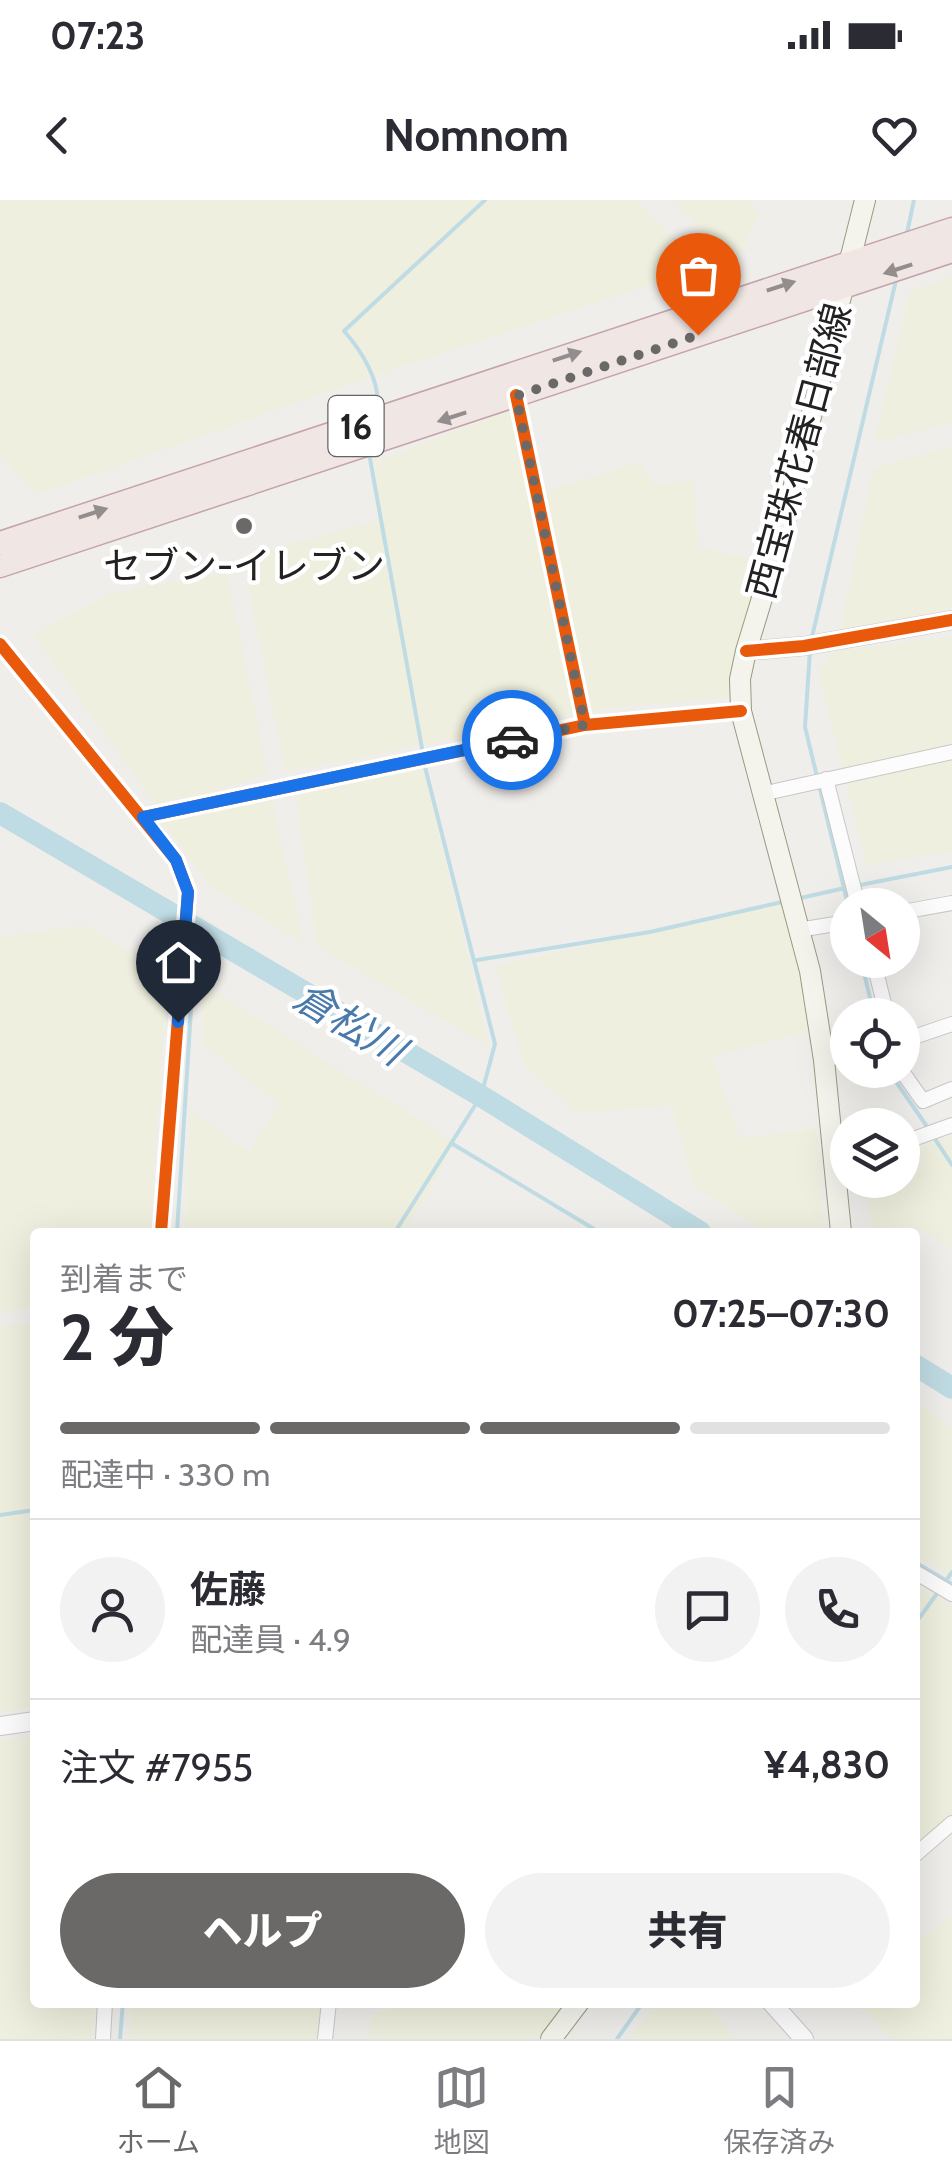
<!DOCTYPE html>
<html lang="ja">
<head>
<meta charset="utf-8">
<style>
	:root { --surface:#fff; --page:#f2f2f3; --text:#2b2b33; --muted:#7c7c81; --line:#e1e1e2; --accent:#6a6968 }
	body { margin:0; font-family:Cabin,"Noto Sans JP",sans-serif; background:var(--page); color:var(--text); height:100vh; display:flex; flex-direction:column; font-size:38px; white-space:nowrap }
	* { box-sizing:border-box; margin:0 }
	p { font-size:32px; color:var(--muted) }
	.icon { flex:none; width:55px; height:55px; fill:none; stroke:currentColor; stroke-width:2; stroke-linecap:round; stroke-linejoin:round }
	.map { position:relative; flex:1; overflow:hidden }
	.details { position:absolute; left:30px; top:1028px; width:890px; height:780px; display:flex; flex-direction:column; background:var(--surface); border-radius:10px; box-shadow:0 10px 40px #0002 }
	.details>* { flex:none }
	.needle { width:65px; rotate:150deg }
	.controls { position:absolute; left:830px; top:688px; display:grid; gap:20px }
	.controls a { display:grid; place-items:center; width:90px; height:90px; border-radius:50%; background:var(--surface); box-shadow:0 10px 40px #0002; font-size:50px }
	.pin { position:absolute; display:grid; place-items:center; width:85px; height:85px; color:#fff; margin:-102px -42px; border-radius:50% 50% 50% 0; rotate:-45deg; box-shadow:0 0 10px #0007 }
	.pin .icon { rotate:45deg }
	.courier { position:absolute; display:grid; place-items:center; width:100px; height:100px; margin:-50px; border:8px solid #1a73e8; border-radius:50%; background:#fff; color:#222; box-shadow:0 2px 12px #0007 }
	.head em { font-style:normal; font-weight:800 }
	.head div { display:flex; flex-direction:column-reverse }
	.head { display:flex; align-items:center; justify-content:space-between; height:170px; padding:0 30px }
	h1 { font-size:65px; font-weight:800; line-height:75px }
	.bar { display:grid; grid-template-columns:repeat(4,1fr); gap:15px 10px; align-content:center; height:120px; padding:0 30px }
	.bar i { height:12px; border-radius:8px; background:var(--line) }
	.bar .current { background:var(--accent) }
	.bar p { grid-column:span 4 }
	.line { display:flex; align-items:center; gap:25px; padding:0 30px; border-top:2px solid var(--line) }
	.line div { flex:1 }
	.round { display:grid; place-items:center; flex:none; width:105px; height:105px; border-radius:52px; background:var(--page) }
	.button { display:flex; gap:20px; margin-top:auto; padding:20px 30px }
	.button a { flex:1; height:115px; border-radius:60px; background:var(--accent); color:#fff; font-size:40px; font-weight:800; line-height:115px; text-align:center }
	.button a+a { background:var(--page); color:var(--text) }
	.status { display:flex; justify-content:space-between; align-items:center; height:70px; padding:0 50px; background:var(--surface); direction:ltr }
	.status svg { height:28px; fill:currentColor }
	header { display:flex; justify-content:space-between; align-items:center; height:130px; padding:0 30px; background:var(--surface); font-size:45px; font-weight:800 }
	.tabs { display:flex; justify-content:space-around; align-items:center; height:140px; border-top:2px solid var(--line); background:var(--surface); font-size:28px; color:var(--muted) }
	.tabs a { display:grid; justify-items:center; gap:5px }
	.tabs .current { color:var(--accent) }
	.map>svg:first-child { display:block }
	.farmland { fill:#efefdf }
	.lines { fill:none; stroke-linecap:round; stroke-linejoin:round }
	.stream { stroke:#bfdbe3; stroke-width:4 }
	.river { stroke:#bfdbe3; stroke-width:22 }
	.minor-casing { stroke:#c9c8c7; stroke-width:16 }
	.tertiary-casing { stroke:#c9c8c7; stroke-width:20 }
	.secondary-casing { stroke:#999a82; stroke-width:22 }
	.trunk-casing { stroke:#c5a2ac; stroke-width:25 }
	.minor { stroke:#fdfcfc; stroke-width:14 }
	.tertiary { stroke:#fdfcfc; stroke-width:18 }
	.secondary { stroke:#f4f4ed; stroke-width:20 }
	.trunk { stroke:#f0e6e4; stroke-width:22 }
	.cycleway-casing { stroke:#fff; stroke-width:19 }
	.cycleway { stroke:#e8590c; stroke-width:12 }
	.oneway { fill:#938e8d }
	.done { stroke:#6a6968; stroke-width:10; stroke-dasharray:0 18 }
	.route { stroke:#1a73e8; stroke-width:12 }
	.poi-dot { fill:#6a6968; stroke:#fff; stroke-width:4 }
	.labels { text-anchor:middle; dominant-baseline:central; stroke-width:9; stroke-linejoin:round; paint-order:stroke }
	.shield { fill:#fff; stroke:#646464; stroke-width:2.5 }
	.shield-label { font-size:35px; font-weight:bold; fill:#222 }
	.street-label { font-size:38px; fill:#222; stroke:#fff }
	.poi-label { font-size:38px; fill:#222; stroke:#fff }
	.water-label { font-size:40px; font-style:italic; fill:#4a7aab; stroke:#fff }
</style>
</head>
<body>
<div class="status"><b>07:23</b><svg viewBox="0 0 49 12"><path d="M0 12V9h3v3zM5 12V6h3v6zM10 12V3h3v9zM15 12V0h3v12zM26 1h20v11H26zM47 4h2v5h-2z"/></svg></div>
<header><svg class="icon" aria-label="back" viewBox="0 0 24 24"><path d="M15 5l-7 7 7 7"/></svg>Nomnom<svg class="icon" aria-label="heart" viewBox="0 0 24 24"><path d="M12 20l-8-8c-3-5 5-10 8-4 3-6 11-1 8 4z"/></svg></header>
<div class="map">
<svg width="952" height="1839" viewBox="0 0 952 1839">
	<rect width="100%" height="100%" fill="#f0eeeb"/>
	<!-- farmland -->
	<path class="farmland" d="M0 0H637L700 69 393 169 35 295 0 255Z
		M674 0H754L750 8 760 14 739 56 730 59Z
		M952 76V222L874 243 910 91Z
		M519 207 544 291 641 262 654 285 694 280 698 347 762 361 731 470 738 497 611 508 285 572 242 357 382 319 374 262Z
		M952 246V408L840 432 873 268Z
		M227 372 268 574 160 610 33 435 111 393Z
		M952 437V652L867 666 818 472 835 450Z
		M423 567 489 846 317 746 296 596Z
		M271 595 304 743 210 686 162 622Z
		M789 702 816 830 712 857 740 938 817 928 825 1032H767L694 987 671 905 579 914 524 865 495 766Z
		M84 725 157 768 167 783 150 1032H35V1107L0 1112V737Z
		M204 785 456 943 406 1032H185L190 910 249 952 280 905 202 843Z
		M952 936V1048L921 1029 873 1032 865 980H902L903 955Z
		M35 1122V1507L0 1512V1127Z
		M915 1201 952 1228V1377L915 1355Z
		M915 1385 952 1405V1615L915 1649Z
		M35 1536V1802L95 1803 92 1839H0V1541Z
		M952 1717V1839H890L858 1803 915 1802V1737L918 1740Z
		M657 1802 707 1803 736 1839H628Z
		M130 1803H333L330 1839H129Z
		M395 1803H566L539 1839H367L373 1812 394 1809Z"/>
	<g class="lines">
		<!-- stream -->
		<path class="stream" d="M907 33 914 0
			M377 210C382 183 361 150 344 131L485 0
			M369 253 423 554
			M811 441 897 76
			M810 450 805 527 848 705
			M860 685 952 667
			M796 699 845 688
			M477 760 650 732 782 702
			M861 760 874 815
			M888 870 928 928
			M933 936 952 965
			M451 943 599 1032
			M177 1032 196 729
			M395 1032 481 896 495 844 424 563
			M0 1315 35 1310
			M915 1362 952 1384
			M943 1385 952 1372
			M915 1424 938 1392
			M120 1839 123 1802
			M617 1839 643 1802"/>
		<!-- river -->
		<path class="river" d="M0 613 481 896 700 1032
			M915 1165 952 1188"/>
		<!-- minor casing -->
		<g class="minor-casing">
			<path id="minor" d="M516 195 585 525
				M0 444 176 660 188 692 161 1032
				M826 579 858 705
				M766 593 952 552
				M143 617 585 525 741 511
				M902 712 952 703
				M798 730 848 722
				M873 760 887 815
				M902 841 952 824
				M824 860 848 854
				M901 870 923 901 952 889
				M902 943 952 925
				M915 1372 952 1394
				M915 1655 952 1623
				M103 1839 105 1802
				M325 1839 329 1802"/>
		</g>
		<!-- tertiary casing -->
		<g class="tertiary-casing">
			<path id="tertiary" d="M746 451 804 446 952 420
				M0 1526 35 1521
				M771 1802 804 1839"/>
		</g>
		<!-- secondary casing -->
		<g class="secondary-casing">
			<path id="secondary" d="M841 1032 824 860 810 771 741 511 740 479 746 451 783 329 865 0
				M551 1839 579 1802"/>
		</g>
		<!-- trunk casing -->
		<g class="trunk-casing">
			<path id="trunk" d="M0 343 952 29
				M0 366 952 51"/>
		</g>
		<!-- minor -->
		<use href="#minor" class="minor"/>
		<!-- tertiary -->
		<use href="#tertiary" class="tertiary"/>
		<!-- secondary -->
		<use href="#secondary" class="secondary"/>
		<!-- trunk -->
		<use href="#trunk" class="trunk"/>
		<!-- cycleway casing -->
		<g class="cycleway-casing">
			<path id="cycleway" d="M516 195 585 525
				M0 444 176 660 188 692 161 1032
				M746 451 804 446 952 420
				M143 617 585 525 741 511"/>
		</g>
		<!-- cycleway -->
		<use href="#cycleway" class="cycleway"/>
	</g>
	<!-- one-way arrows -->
	<defs><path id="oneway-solid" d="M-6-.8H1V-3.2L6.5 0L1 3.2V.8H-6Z" transform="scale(2.5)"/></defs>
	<g class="oneway">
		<use href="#oneway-solid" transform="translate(898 69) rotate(162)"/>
		<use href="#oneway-solid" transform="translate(781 86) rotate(-18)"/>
		<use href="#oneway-solid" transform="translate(567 156) rotate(-18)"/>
		<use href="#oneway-solid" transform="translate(452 217) rotate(162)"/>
		<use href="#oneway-solid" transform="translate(93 313) rotate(-18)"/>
	</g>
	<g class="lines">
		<!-- done -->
		<path class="done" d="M512 540 585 525 516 196 698 135"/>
		<!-- route -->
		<path class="route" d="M178 822 188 692 176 660 143 617 512 540"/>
	</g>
	<!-- markers -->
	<circle class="poi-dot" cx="244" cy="326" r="10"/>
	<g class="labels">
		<!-- shield labels -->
		<rect class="shield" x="328.5" y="196" width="55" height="60" rx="8"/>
		<g class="shield-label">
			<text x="356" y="226">16</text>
		</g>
		<!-- street labels -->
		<g class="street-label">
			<text transform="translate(799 251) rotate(-75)">西宝珠花春日部線</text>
		</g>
		<!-- poi labels -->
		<g class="poi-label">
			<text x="244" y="365">セブン-イレブン</text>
		</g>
		<!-- water labels -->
		<g class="water-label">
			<text transform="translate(350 823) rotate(31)">倉松川</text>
		</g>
	</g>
</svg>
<div class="controls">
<a><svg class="needle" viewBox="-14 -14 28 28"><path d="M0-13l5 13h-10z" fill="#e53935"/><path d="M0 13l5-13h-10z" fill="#7c7c81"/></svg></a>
<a><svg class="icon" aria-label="locate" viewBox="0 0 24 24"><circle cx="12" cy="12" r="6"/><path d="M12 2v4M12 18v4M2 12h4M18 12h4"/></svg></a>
<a><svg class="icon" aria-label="layers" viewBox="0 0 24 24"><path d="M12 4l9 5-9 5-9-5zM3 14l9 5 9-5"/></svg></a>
</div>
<div class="pin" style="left:698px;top:135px;background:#ea580c"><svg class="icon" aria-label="bag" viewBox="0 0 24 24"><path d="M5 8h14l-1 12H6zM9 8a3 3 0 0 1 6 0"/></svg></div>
<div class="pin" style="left:178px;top:822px;background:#1f2937"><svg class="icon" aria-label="home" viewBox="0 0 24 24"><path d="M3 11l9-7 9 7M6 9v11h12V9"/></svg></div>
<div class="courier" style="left:512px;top:540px"><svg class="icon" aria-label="car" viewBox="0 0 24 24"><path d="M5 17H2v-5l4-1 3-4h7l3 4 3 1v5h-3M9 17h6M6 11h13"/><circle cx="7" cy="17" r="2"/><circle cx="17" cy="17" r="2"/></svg></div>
<section class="details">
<div class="head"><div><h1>2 分</h1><p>到着まで</p></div><em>07:25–07:30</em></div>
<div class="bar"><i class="current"></i><i class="current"></i><i class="current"></i><i></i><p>配達中 · 330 m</p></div>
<div class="line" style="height:180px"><a class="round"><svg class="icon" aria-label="person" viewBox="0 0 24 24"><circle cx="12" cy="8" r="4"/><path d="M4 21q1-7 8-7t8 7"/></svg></a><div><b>佐藤</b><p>配達員 · 4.9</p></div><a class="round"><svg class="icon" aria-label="chat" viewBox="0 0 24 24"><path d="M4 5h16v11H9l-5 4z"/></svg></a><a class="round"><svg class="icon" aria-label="phone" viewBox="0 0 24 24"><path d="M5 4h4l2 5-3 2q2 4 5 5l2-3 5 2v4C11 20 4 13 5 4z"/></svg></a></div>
<div class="line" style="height:130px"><div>注文 #7955</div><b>¥4,830</b></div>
<div class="button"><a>ヘルプ</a><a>共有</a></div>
</section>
</div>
<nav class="tabs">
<a class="current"><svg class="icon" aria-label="home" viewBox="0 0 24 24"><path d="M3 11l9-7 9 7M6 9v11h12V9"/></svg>ホーム</a>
<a><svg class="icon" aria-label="map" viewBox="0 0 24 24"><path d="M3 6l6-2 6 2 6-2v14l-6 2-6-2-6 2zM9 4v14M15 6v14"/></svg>地図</a>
<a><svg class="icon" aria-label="saved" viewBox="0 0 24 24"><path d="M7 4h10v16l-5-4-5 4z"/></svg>保存済み</a>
</nav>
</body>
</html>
